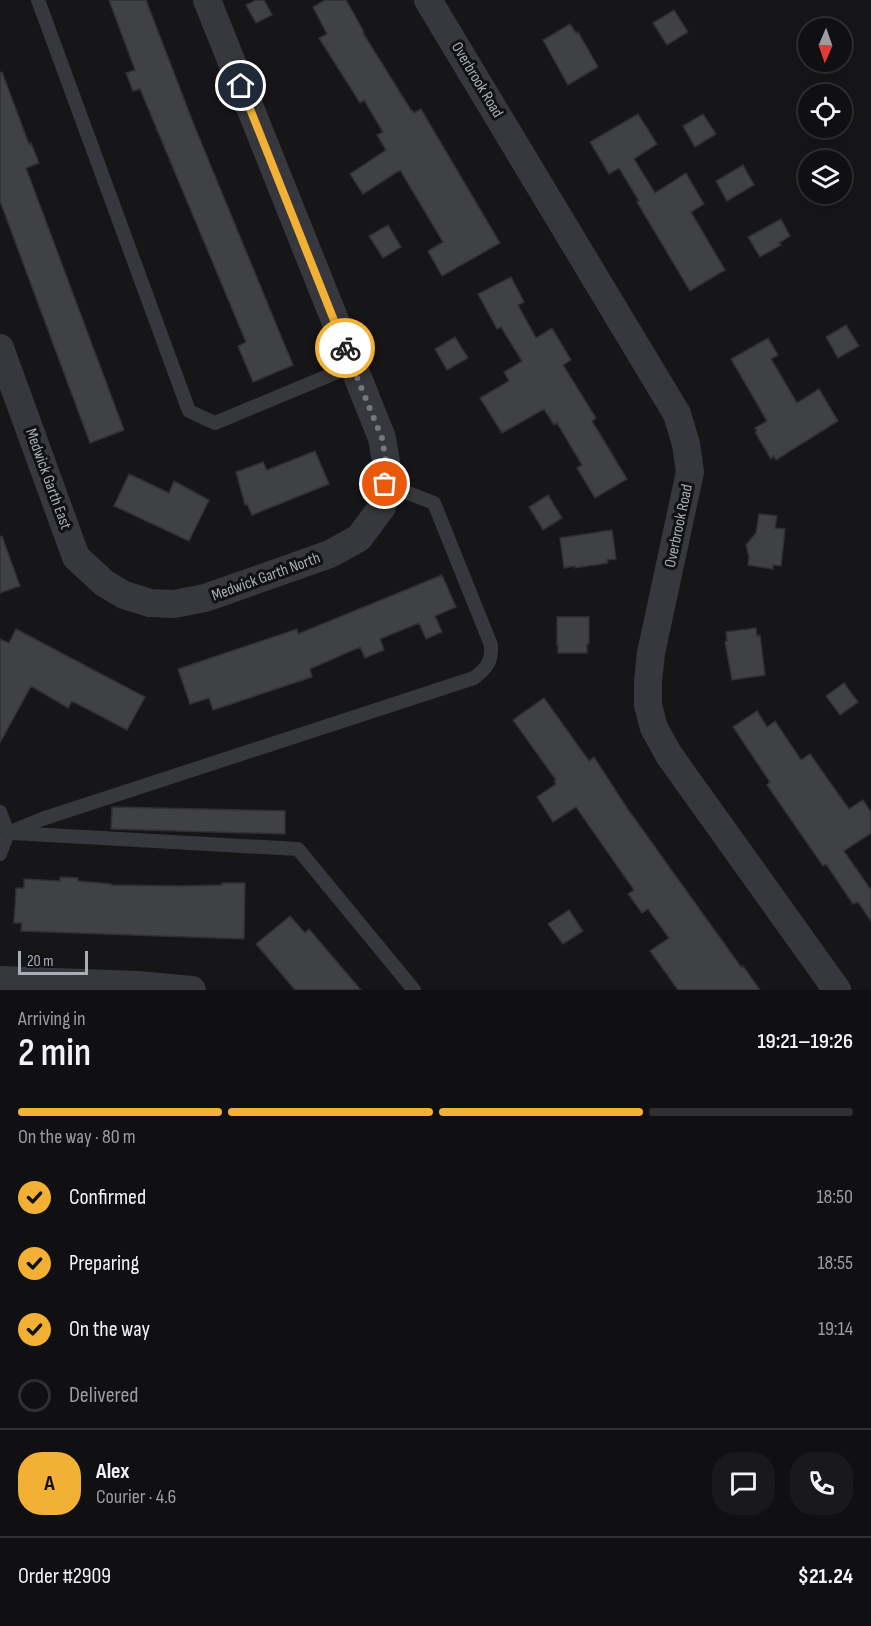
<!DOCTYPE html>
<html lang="en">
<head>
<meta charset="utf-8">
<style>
	:root { --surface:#101012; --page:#19191b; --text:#f1f3f6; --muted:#9c9d9f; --line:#303032; --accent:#f2b134 }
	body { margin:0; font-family:"Sofia Sans Condensed",sans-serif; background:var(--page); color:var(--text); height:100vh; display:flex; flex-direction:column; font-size:22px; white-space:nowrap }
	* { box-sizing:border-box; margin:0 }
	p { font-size:20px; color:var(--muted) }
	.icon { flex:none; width:33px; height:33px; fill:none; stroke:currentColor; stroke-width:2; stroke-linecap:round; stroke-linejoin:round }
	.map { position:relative; height:990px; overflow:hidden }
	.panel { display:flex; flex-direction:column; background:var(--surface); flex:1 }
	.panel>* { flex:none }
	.needle { width:39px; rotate:182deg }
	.controls { position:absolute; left:798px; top:18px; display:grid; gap:12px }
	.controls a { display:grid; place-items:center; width:54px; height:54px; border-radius:50%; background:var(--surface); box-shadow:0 3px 15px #0003,0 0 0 2px var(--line); font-size:30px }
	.scale { position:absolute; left:18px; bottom:15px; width:70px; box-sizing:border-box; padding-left:6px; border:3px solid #a8adb8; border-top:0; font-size:16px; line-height:21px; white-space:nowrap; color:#a8adb8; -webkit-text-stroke:4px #111113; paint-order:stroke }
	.pin { position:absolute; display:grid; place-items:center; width:51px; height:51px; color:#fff; margin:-26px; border:3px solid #fff; border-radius:50%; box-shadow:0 2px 6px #0007 }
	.courier { position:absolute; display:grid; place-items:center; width:60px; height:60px; margin:-30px; border:4px solid #f2b134; border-radius:50%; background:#fff; color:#222; box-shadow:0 2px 8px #0007 }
	.headline em { font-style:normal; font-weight:600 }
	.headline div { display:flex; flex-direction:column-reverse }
	.headline { display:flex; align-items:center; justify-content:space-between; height:102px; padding:0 18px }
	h1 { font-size:39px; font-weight:600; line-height:45px }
	.bar { display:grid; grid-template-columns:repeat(4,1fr); gap:9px 6px; align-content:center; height:72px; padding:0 18px }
	.bar i { height:8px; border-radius:4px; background:var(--line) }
	.bar .on { background:var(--accent) }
	.bar p { grid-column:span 4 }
	.line { display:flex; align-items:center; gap:15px; padding:0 18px; border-top:2px solid var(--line) }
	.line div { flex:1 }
	.round { display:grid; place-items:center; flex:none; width:63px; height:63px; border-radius:24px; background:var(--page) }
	ol { padding:0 18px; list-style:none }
	li { display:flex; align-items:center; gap:18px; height:66px }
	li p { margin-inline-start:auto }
	li .icon { padding:6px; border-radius:50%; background:var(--accent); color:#111; stroke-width:4 }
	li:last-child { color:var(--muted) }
	li i { width:33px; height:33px; border:3px solid var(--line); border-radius:50% }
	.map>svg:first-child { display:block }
	.building { fill:#404145; stroke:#303034; stroke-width:1.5 }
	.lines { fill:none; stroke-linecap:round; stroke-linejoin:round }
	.service { stroke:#37383d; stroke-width:14 }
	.minor { stroke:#37383d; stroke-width:28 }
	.done { stroke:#757880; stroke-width:6; stroke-dasharray:0 10.8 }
	.route { stroke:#f2b134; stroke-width:8 }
	.labels { text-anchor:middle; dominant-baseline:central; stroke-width:6; stroke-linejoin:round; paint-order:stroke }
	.street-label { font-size:16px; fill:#a8adb8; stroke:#111113 }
</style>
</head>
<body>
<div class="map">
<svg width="871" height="990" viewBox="0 0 871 990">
	<rect width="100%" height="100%" fill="#161618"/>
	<!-- building -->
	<path class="building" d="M109 0H146L194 125 293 365 253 382 238 346 246 342 140 89 133 91 126 73 135 70Z
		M256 0H264L272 15 256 23 246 5Z
		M325 0H346L364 32 363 33 411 110H412L414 113 421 109 500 243 442 276 428 251 443 242 400 170 363 194 350 174 386 150 377 135 383 132 364 100 360 103 319 38 327 34 313 7Z
		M674 10 688 32 667 45 653 23Z
		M570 24 576 33 578 32 598 67 568 85 543 40Z
		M2 72 29 144 31 143 39 163 26 168 124 430 90 443 0 201V73Z
		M638 114 657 144 634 159 655 193 686 173 704 204 691 212 725 270 690 291 637 202 639 201 619 168 609 174 590 142Z
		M703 114 716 134 695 147 683 126Z
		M743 165 754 185 727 201 716 181Z
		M781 219 790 236 779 243 781 245 760 257 748 237Z
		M388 225 401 247 383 258 369 236Z
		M511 277 524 302 518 305 536 338 552 328 571 360 563 365 596 418 592 421 627 479 595 498 577 468 582 465 557 423 554 425 544 409 502 433 480 398 509 381 504 372 522 361 501 327 497 329 478 294Z
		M846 325 859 346 838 358 826 337Z
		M455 337 468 358 447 370 435 349Z
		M768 338 778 355 771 359 797 403 819 389 838 421 776 460 774 456 771 459 755 432 757 431 755 428 767 421 731 359Z
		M315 451 329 484 252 515 247 504 245 505 236 472 263 462 267 470Z
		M129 474 169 493 174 481 209 500 189 541 114 506Z
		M548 495 562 518 543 530 529 507Z
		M759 514 777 516 775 528 785 529 781 566 773 565V569L748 565 749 557 746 545 756 533Z
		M612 530 616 559 607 560 608 563 575 568V566L564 568 560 538Z
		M2 536 20 586 0 593V537Z
		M442 575 456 607 435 616 442 632 426 639 419 623 380 639 384 650 365 658 360 647 310 669 312 677 213 710 209 698 190 704 178 669 297 629 298 634Z
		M557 617H589V644H587V653H558V645H557Z
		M756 628 757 636 760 635 765 675 732 680 725 642 727 641 726 632Z
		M16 629 145 697 127 730 72 701 68 708 31 686 0 743V639L9 643Z
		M844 683 858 702 840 715 826 696Z
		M544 698 589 761 594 757 627 808 741 967 743 966 760 990H678L650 951 669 938 648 909 642 913 628 894 634 890 576 807 553 822 537 797 556 784 554 781 556 780 513 720Z
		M757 711 767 727 775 721 801 760 810 754 849 809 863 800 871 812V833L844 851 871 890V921L858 902 853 904 826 864 823 866 767 785 770 782 733 727Z
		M112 807 285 811V834L111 829Z
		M60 877 78 878V881L111 884V885L182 886 222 885V883H245L244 939 21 931 22 923H14L16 888H24V879L60 881Z
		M569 910 583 931 563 944 548 924Z
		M290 916 305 933 309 929 361 990H295L256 944Z"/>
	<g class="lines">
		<!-- service -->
		<path class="service" d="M38 0 189 411 215 423 352 366
			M0 812 8 833 0 854
			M8 833 42 819 474 678C487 668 492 661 491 645L434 503 385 484
			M13 833 298 849 414 990"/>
		<!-- minor -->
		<path class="minor" d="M428 0 677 414 686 444 690 472 651 653 648 682V705L654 728 669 755 837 990
			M0 348 76 557 104 583 124 595 150 603 174 604 205 598 330 554 359 538 382 507 386 462 382 438 207 0
			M0 980 138 985 192 990"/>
	</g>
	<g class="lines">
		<!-- done -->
		<path class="done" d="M345 348 382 438 386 462 385 484"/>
		<!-- route -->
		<path class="route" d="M241 86 345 348"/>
	</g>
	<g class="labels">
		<!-- street labels -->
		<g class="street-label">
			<text transform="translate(477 80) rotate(59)">Overbrook Road</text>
			<text transform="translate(48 479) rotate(70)">Medwick Garth East</text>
			<text transform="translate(679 526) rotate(-78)">Overbrook Road</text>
			<text transform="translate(266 577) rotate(-20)">Medwick Garth North</text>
		</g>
	</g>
</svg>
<div class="controls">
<a><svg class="needle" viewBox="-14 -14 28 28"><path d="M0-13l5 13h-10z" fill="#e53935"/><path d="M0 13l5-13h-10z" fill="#9c9d9f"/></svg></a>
<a><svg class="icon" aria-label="locate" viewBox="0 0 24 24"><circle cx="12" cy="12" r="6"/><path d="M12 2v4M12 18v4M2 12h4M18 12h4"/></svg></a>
<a><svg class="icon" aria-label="layers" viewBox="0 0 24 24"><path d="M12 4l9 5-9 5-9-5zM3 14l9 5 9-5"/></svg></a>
</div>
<div class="scale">20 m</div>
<div class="pin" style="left:385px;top:484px;background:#ea580c"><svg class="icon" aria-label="bag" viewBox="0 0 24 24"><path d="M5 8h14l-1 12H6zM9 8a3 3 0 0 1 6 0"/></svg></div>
<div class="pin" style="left:241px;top:86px;background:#1f2937"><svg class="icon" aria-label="home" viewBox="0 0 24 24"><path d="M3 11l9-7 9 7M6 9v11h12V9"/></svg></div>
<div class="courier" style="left:345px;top:348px"><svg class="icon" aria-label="bike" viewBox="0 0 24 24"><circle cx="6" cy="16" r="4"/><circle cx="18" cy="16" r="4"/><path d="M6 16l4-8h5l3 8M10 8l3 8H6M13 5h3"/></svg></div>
</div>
<section class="panel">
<div class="headline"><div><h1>2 min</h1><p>Arriving in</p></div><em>19:21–19:26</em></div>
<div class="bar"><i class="on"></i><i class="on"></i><i class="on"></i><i></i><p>On the way · 80 m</p></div>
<ol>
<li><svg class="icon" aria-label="check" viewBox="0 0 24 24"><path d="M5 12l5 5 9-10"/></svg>Confirmed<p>18:50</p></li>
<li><svg class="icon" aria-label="check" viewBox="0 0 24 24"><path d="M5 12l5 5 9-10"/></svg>Preparing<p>18:55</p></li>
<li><svg class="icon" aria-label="check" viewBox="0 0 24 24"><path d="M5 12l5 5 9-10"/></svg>On the way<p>19:14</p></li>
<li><i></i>Delivered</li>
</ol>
<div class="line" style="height:108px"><b class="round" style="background:var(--accent);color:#111">A</b><div><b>Alex</b><p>Courier · 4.6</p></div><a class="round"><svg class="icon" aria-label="chat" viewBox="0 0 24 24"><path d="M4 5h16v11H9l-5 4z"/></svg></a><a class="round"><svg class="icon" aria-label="phone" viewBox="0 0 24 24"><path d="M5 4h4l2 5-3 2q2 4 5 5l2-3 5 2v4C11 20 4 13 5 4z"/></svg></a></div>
<div class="line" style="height:78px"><div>Order #2909</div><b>$21.24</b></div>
</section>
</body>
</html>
